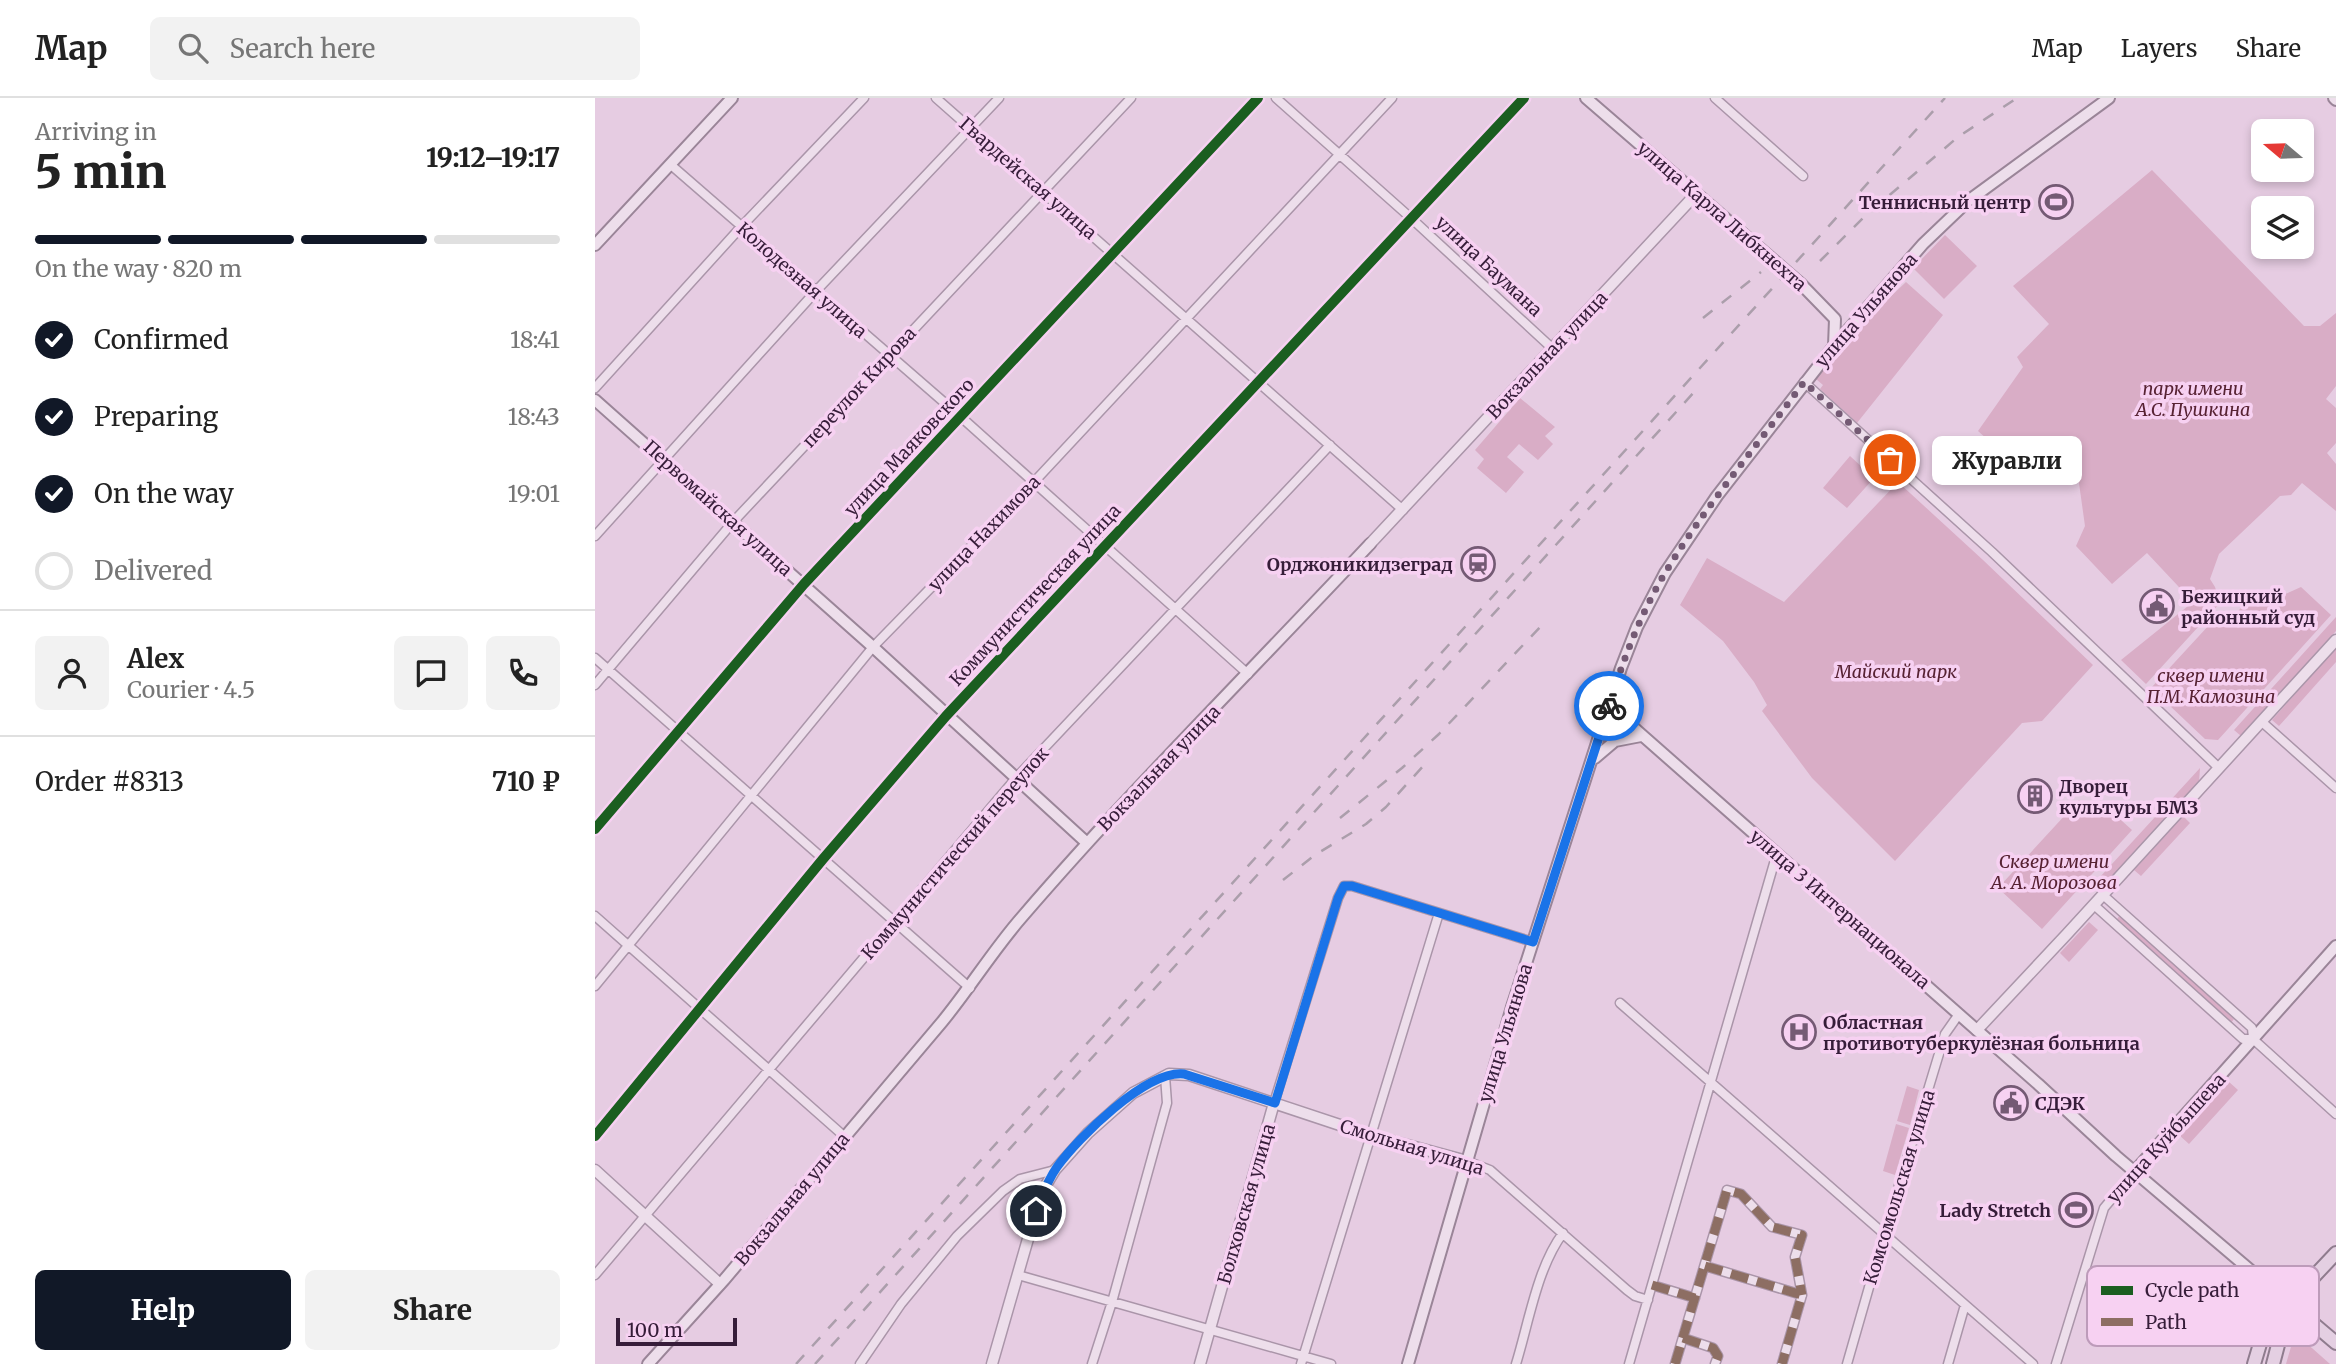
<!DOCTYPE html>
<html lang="en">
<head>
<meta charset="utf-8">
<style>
	:root { --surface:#fff; --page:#f2f2f2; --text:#222; --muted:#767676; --line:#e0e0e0; --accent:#111827 }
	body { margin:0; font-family:Merriweather,serif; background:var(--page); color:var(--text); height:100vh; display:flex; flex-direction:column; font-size:26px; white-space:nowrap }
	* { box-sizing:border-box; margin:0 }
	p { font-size:23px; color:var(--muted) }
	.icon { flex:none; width:38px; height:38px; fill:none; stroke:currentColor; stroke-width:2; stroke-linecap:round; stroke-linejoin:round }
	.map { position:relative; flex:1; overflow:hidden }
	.side { display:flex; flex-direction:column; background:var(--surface); width:595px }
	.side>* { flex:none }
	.needle { width:46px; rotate:289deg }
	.buttons { position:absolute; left:1656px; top:21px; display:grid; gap:14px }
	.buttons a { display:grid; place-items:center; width:63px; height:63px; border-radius:10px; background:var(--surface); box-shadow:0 4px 10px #0003; font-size:35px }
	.scale { position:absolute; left:21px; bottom:18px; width:121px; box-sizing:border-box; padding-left:7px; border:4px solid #361d39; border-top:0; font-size:19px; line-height:24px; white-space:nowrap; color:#361d39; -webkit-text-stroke:5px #f7d1f2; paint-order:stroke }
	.pin { position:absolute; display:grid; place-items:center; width:60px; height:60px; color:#fff; margin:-30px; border:4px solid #fff; border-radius:50%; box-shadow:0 2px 7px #0007 }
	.courier { position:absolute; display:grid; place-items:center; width:70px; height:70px; margin:-35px; border:5px solid #1a73e8; border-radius:50%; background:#fff; color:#222; box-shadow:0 2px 9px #0007 }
	.bubble { position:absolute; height:49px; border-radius:10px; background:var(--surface); box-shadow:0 4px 10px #0003; font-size:23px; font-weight:800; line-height:49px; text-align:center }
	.head em { font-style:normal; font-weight:800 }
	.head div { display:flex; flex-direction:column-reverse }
	.head { display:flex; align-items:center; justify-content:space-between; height:119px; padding:0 35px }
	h1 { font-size:46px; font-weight:800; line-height:52px }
	.bar { display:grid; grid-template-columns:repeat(4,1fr); gap:10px 7px; align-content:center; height:84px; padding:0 35px }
	.bar i { height:9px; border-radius:5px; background:var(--line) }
	.bar .current { background:var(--accent) }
	.bar p { grid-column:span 4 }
	.line { display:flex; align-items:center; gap:18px; padding:0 35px; border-top:2px solid var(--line) }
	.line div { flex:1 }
	.round { display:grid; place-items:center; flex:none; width:74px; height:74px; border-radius:10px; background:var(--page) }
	ol { padding:0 35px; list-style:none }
	li { display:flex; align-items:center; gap:21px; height:77px }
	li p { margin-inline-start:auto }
	li .icon { padding:7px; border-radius:50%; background:var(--accent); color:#fff; stroke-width:4 }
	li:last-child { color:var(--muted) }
	li i { width:38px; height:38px; border:4px solid var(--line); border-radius:50% }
	.button { display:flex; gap:14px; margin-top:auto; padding:14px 35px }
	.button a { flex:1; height:80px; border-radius:10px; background:var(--accent); color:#fff; font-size:28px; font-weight:800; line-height:80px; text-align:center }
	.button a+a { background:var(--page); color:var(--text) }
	header { display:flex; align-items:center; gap:42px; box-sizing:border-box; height:98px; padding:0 35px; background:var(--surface); border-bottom:2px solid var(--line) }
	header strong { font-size:33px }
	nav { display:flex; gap:38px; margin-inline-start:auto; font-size:24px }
	.search { width:490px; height:63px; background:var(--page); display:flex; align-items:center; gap:18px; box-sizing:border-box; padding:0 24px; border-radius:10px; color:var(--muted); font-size:26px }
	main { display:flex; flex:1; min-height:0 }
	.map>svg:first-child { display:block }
	.green { fill:#d9adc6 }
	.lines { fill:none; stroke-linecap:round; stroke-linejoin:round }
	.minor-casing { stroke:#aa95a9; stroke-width:11 }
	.tertiary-casing { stroke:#aa95a9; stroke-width:13 }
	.secondary-casing { stroke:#9a8598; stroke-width:14 }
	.primary-casing { stroke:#8f7c8e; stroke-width:16 }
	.minor { stroke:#eddeeb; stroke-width:8 }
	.tertiary { stroke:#eddeeb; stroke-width:10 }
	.secondary { stroke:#eddeeb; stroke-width:10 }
	.primary { stroke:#e4cfe2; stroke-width:12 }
	.rail { stroke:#ab9eab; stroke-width:2.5; stroke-dasharray:12 12; stroke-linecap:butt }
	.quiet { stroke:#8d6e63; stroke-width:9; stroke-dasharray:18 9; stroke-linecap:butt }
	.cycleway-casing { stroke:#f7d1f2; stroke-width:15 }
	.cycleway { stroke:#1b5e20; stroke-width:10 }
	.done { stroke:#745a74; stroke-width:7; stroke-dasharray:0 12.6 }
	.route { stroke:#1a73e8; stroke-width:9 }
	.labels { text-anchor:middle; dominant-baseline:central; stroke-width:7; stroke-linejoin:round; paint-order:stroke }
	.street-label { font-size:18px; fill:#361d39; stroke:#f7d1f2 }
	.poi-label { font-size:18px; font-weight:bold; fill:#361d39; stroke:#f7d1f2; text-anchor:start }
	.park-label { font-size:18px; font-style:italic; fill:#572233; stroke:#f7d1f2 }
	.key { fill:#f7d1f2; stroke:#bd9bba; stroke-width:2 }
	.key-label { font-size:19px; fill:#361d39 }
</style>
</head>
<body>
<header>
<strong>Map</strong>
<div class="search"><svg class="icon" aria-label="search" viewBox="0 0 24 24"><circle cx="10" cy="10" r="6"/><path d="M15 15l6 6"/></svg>Search here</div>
<nav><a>Map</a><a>Layers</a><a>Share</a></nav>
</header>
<main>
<section class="side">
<div class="head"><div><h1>5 min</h1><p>Arriving in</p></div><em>19:12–19:17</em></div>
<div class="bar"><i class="current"></i><i class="current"></i><i class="current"></i><i></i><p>On the way · 820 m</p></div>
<ol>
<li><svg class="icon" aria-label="check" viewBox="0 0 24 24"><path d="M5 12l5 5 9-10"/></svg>Confirmed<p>18:41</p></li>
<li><svg class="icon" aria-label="check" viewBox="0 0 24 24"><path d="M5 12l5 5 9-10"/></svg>Preparing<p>18:43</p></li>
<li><svg class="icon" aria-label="check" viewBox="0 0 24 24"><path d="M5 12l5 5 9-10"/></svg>On the way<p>19:01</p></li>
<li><i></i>Delivered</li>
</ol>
<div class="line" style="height:126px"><a class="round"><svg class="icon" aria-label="person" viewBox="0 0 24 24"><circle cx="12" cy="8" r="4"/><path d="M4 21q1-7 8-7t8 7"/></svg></a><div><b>Alex</b><p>Courier · 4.5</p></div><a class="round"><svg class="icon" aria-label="chat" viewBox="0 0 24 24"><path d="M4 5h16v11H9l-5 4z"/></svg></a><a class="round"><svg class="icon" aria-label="phone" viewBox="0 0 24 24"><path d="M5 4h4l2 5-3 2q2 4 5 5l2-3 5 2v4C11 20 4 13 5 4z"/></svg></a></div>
<div class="line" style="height:91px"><div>Order #8313</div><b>710 ₽</b></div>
<div class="button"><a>Help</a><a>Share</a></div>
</section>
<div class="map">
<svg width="1741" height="1266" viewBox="0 0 1741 1266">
	<rect width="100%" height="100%" fill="#e6cce2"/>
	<!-- green -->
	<path class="green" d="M1557 72 1709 228H1725L1741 215V288L1731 301 1741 310V345L1732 355 1741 366V413L1707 385 1696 397 1685 398 1624 456 1615 481 1620 489 1625 505 1551 586 1526 562 1598 504 1552 455 1517 486 1481 448 1490 428 1483 378 1456 353 1424 370 1383 333 1428 269 1422 259 1454 226 1418 188Z
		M1350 137 1382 168 1349 201 1318 170Z
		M1311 184 1348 217 1262 325 1225 291 1228 287 1221 281 1277 216Z
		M925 300 960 329 950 338 958 346 943 362 924 346 912 359 929 374 911 395 882 370 889 361 880 352Z
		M1255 358 1279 380 1252 410 1228 390Z
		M1303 384 1388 462 1498 567 1447 623 1427 625 1300 763 1217 680 1167 613 1172 607 1159 584 1128 543 1085 507 1112 460 1189 504Z
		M1706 489 1736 517 1623 642 1610 641 1556 590 1627 513 1635 521 1663 493 1675 503Z
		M1741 519V533L1646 638 1639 632Z
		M1741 550V564L1684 628 1677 622Z
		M1605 670 1604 684 1512 785 1505 779Z
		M1484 702 1497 713 1506 704 1537 732 1447 831 1403 790Z
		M1588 718 1595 725 1546 778 1539 772Z
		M1525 817 1639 921 1636 925 1522 821Z
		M1494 824 1503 832 1474 864 1465 855Z
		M1633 983 1643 992 1594 1046 1584 1037Z
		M1312 988 1324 992 1315 1027 1302 1023Z
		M1301 1026 1314 1030 1300 1077 1288 1073Z
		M1700 1235 1735 1266H1691Z"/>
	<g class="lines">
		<!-- minor casing -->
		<g class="minor-casing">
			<path id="minor" d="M341 0 808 412
				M681 0 817 121 958 251
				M1120 0 1208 78
				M76 67 366 319 653 576
				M1209 284 1397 454 1624 670
				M0 290 146 129 269 0
				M0 438 221 193 404 0
				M0 560 375 890
				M0 587 138 424 536 0
				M1667 624 1741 690
				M0 731 209 486 663 0
				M1508 797 1657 930 1658 941
				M1499 807 1648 941H1658L1741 1016
				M0 818 250 1039
				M0 888 278 549 439 384 797 0
				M1025 905 1438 1266
				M679 1005 743 800 749 788H757L938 844
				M872 1063 895 1072 1032 1192 1040 1198 1053 1202
				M1110 1168 1207 1197 1187 1266
				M0 1177 421 680 735 347
				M423 1177 736 1266
				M1057 1187 1100 1200
				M1088 1240 1118 1250 1123 1258 1120 1266
				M265 1266 306 1206 362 1138 408 1093 425 1081 460 1072
				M497 1266 517 1204 572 1005 570 978
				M706 1266 844 815
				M921 1266C934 1224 942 1170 968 1135
				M1034 1266 1182 755
				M1080 1266 1132 1092 1146 1096 1177 1129 1207 1137 1200 1159 1207 1197
				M1252 1266 1289 1137 1350 936 1364 916
				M1353 1266 1370 1207
				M1461 1266 1509 1110 1540 1073"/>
		</g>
		<!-- tertiary casing -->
		<g class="tertiary-casing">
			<path id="tertiary" d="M775 446 1101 96
				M1382 932 1472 836 1741 542
				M0 1038 228 761 351 618 929 0
				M0 1072 125 1186
				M397 1266 441 1113 451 1087 460 1072 493 1035 538 995 574 976 594 977 775 1037 872 1063
				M605 1266 679 1005"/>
		</g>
		<!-- secondary casing -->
		<g class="secondary-casing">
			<path id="secondary" d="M991 0 1205 185 1240 221 1239 248
				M1739 0 1741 2
				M0 147 137 0
				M0 302 278 549 492 745
				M1014 608 1443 986 1521 1058 1694 1205
				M1000 660 1020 643 1046 638
				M1540 1073 1741 848
				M53 1266 129 1182 347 924C375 890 398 852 427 819 538 690 659 570 775 446
				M813 1266 917 909 1026 570 1042 529 1070 475 1122 398 1239 248 1328 146 1373 103 1514 0"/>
		</g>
		<!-- primary casing -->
		<g class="primary-casing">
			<path id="primary" d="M1694 1205 1741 1245
				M1659 1266 1673 1219 1694 1205 1741 1155
				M1678 1266 1694 1205"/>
		</g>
		<!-- minor -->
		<use href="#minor" class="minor"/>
		<!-- tertiary -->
		<use href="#tertiary" class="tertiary"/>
		<!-- secondary -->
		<use href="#secondary" class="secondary"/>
		<!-- primary -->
		<use href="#primary" class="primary"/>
		<!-- rail -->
		<path class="rail" d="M1225 163 1271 117 1363 39 1422 0
			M1108 220 1166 174
			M745 720 807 670 844 636 947 527
			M688 782 720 757 771 726 791 709 831 665
			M201 1266 1350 0
			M220 1266 1101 292"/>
		<!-- quiet -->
		<path class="quiet" d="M1110 1168 1207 1197 1187 1266
			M1057 1187 1100 1200
			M1088 1240 1118 1250 1123 1258 1120 1266
			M1080 1266 1132 1092 1146 1096 1177 1129 1207 1137 1200 1159 1207 1197"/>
		<!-- cycleway casing -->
		<g class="cycleway-casing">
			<path id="cycleway" d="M0 731 209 486 663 0
				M0 1038 228 761 351 618 929 0"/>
		</g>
		<!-- cycleway -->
		<use href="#cycleway" class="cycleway"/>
	</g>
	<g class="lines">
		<!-- done -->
		<path class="done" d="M1014 608C1028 562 1045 517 1070 475 1111 407 1162 348 1209 284L1295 362"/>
		<!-- route -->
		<path class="route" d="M441 1113C447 1098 452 1083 462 1069 483 1040 551 972 589 976L680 1005 743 800 749 788H757L938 844 1014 608"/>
	</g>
	<!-- icons -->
	<defs>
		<g id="stadium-ring" transform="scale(1.75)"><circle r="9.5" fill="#f7d1f2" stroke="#745a74" stroke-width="1.5"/><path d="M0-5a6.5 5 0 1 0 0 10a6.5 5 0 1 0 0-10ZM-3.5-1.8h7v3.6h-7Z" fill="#745a74"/></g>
		<g id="station-ring" transform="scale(1.75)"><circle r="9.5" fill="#f7d1f2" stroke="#745a74" stroke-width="1.5"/><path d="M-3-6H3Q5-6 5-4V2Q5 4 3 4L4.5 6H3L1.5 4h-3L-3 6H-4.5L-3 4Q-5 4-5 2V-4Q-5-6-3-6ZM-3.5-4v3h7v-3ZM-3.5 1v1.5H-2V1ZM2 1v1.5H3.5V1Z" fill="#745a74"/></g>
		<g id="civic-ring" transform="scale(1.75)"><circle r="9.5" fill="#f7d1f2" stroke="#745a74" stroke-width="1.5"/><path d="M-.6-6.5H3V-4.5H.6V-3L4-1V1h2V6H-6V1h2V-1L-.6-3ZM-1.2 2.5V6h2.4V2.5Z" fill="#745a74"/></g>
		<g id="building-ring" transform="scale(1.75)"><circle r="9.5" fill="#f7d1f2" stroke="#745a74" stroke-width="1.5"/><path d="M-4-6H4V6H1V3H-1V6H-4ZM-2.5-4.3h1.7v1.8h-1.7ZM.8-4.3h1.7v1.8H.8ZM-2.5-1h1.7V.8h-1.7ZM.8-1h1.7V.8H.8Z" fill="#745a74"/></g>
		<g id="hospital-ring" transform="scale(1.75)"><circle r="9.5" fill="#f7d1f2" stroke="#745a74" stroke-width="1.5"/><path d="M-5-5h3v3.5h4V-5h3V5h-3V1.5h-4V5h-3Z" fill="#745a74"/></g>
	</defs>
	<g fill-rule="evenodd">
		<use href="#stadium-ring" x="1461" y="104"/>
		<use href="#station-ring" x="883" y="466"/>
		<use href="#civic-ring" x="1562" y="508"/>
		<use href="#building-ring" x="1440" y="698"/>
		<use href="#hospital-ring" x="1204" y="934"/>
		<use href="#civic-ring" x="1416" y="1005"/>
		<use href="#stadium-ring" x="1481" y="1112"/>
	</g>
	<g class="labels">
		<!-- street labels -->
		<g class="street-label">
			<text transform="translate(433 80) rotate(41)">Гвардейская улица</text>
			<text transform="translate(1127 118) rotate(41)">улица Карла Либкнехта</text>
			<text transform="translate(894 168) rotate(43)">улица Баумана</text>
			<text transform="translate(207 182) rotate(41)">Колодезная улица</text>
			<text transform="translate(1271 212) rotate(-49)">улица Ульянова</text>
			<text transform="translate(952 257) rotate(-47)">Вокзальная улица</text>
			<text transform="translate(264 289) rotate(-47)">переулок Кирова</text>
			<text transform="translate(314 349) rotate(-47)">улица Маяковского</text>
			<text transform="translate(123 410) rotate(42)">Первомайская улица</text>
			<text transform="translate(389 435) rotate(-46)">улица Нахимова</text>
			<text transform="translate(440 497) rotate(-47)">Коммунистическая улица</text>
			<text transform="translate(564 670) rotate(-46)">Вокзальная улица</text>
			<text transform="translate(360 755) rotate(-49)">Коммунистический переулок</text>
			<text transform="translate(1245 811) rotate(41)">улица 3 Интернационала</text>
			<text transform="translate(910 935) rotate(-73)">улица Ульянова</text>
			<text transform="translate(1571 1040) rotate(-48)">улица Куйбышева</text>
			<text transform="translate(817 1049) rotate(17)">Смольная улица</text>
			<text transform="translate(1304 1089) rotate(-73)">Комсомольская улица</text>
			<text transform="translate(197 1101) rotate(-50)">Вокзальная улица</text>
			<text transform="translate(651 1106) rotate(-74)">Болховская улица</text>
		</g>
		<!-- poi labels -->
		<g class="poi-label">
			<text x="1436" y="104" text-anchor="end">Теннисный центр</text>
			<text x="858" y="466" text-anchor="end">Орджоникидзеград</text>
			<text x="1586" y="498">Бежицкий<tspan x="1586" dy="21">районный суд</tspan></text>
			<text x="1464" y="688">Дворец<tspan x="1464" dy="21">культуры БМЗ</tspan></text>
			<text x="1228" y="924">Областная<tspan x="1228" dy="21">противотуберкулёзная больница</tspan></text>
			<text x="1440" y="1005">СДЭК</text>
			<text x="1456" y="1112" text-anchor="end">Lady Stretch</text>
		</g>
		<!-- park labels -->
		<g class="park-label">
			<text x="1598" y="290">парк имени<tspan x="1598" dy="21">А.С. Пушкина</tspan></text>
			<text x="1301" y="573">Майский парк</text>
			<text x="1616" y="577">сквер имени<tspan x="1616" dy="21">П.М. Камозина</tspan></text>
			<text x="1459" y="763">Сквер имени<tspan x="1459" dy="21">А. А. Морозова</tspan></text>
		</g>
	</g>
	<!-- legend -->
	<rect x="1492" y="1168" width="232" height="80" rx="10" class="key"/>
	<rect x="1506" y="1188" width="32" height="9" fill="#1b5e20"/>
	<rect x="1506" y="1220" width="32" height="8" fill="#8d6e63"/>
	<g class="key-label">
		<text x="1550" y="1199">Cycle path</text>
		<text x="1550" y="1231">Path</text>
	</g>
</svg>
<div class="buttons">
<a><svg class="needle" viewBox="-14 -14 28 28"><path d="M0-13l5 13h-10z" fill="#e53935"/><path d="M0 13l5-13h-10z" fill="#767676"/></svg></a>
<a><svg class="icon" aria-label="layers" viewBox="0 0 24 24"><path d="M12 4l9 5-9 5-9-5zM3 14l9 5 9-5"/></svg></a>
</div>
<div class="scale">100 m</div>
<div class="pin" style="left:1295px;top:362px;background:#ea580c"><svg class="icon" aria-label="bag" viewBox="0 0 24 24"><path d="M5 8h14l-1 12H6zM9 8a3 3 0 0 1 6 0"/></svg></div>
<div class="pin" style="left:441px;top:1113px;background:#1f2937"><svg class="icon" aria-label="home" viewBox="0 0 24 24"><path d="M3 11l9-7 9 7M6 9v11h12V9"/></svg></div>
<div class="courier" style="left:1014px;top:608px"><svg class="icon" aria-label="bike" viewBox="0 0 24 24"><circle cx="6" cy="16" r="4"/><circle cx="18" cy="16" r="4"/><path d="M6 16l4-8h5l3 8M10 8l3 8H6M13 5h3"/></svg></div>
<div class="bubble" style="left:1337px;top:338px;width:150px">Журавли</div>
</div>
</main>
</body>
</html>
